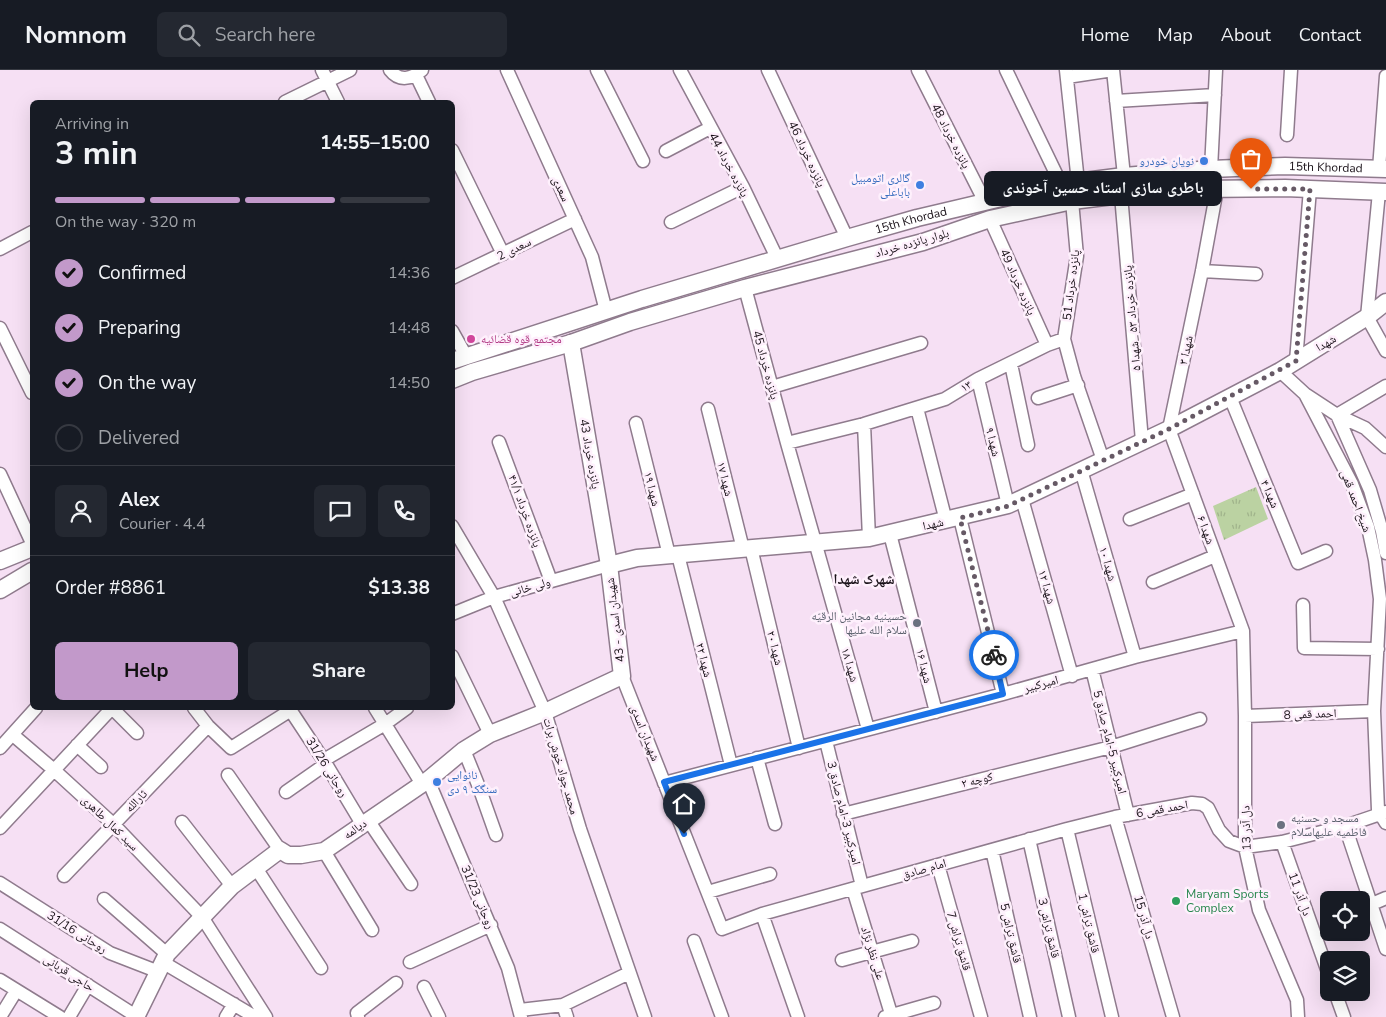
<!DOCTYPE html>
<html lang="en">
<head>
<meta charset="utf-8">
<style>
	:root { --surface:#171b24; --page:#242831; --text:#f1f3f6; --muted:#9ea1a6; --line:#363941; --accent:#c299ca }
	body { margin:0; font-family:"Nunito Sans","Noto Naskh Arabic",sans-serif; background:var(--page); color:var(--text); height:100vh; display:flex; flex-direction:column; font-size:19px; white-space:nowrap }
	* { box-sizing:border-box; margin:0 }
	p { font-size:16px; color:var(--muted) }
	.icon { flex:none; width:28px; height:28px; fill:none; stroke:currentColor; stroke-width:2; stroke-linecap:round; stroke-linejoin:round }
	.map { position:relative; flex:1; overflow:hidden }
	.details { position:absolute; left:30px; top:30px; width:425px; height:610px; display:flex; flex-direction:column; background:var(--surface); border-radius:8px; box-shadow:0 5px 20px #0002 }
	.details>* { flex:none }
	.fabs { position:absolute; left:1320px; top:821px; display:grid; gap:10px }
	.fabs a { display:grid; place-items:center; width:50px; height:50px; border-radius:8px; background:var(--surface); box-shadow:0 5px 20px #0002; font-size:25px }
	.pin { position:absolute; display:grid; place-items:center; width:42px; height:42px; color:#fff; margin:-51px -21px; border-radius:50% 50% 50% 0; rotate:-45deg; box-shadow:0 0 5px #0007 }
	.pin .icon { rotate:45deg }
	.courier { position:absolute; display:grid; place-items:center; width:50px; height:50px; margin:-25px; border:4px solid #1a73e8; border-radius:50%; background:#fff; color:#222; box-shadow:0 1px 6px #0007 }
	.bubble { position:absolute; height:35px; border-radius:8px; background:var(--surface); box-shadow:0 5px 20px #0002; font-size:16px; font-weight:700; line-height:35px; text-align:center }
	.summary em { font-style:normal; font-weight:700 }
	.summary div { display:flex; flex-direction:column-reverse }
	.summary { display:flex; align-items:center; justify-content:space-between; height:85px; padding:0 25px }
	h1 { font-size:32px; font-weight:700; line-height:38px }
	.bar { display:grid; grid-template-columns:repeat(4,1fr); gap:8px 5px; align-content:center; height:60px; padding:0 25px }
	.bar i { height:6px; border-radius:4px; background:var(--line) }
	.bar .on { background:var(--accent) }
	.bar p { grid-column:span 4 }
	.line { display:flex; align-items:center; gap:12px; padding:0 25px; border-top:1px solid var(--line) }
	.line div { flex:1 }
	.round { display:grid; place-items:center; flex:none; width:52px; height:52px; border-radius:8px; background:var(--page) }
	ol { padding:0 25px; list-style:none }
	li { display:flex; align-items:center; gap:15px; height:55px }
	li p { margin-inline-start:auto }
	li .icon { padding:5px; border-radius:50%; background:var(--accent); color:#111; stroke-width:4 }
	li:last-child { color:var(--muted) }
	li i { width:28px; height:28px; border:2px solid var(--line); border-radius:50% }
	.cta { display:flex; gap:10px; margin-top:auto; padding:10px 25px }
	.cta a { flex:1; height:58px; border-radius:8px; background:var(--accent); color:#111; font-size:20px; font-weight:700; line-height:58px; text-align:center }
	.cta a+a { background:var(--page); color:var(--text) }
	header { display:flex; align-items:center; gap:30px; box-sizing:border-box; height:70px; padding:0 25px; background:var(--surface); border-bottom:1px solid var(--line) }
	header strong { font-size:24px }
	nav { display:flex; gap:28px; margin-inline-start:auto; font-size:18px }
	.search { width:350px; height:45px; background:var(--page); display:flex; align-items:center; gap:12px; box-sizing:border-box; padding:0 18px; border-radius:8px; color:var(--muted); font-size:19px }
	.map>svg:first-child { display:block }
	.grass { fill:url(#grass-tufts) }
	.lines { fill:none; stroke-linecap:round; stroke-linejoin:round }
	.minor-casing { stroke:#8f7b8d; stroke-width:15 }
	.major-casing { stroke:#8f7b8d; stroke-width:19 }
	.minor { stroke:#fff; stroke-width:12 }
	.major { stroke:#fff; stroke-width:16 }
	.done { stroke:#665965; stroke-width:5; stroke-dasharray:0 9 }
	.route { stroke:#1a73e8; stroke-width:6 }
	.shop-dot { fill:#3f7fe0; stroke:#fef0fc; stroke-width:2 }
	.hotel-dot { fill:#d1479c; stroke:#fef0fc; stroke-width:2 }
	.worship-dot { fill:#6b7280; stroke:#fef0fc; stroke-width:2 }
	.leisure-dot { fill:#2e9e5b; stroke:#fef0fc; stroke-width:2 }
	.labels { text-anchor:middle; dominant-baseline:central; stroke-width:5; stroke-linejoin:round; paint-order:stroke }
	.street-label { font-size:12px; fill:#191118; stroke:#fef0fc }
	.shop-label { font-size:12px; fill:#366cbe; stroke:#fef0fc; text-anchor:end }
	.hotel-label { font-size:12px; fill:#b23c85; stroke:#fef0fc; text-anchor:start }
	.worship-label { font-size:12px; fill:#5b616d; stroke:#fef0fc; text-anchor:end }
	.leisure-label { font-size:12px; fill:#27864d; stroke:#fef0fc; text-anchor:start }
	.neighbourhood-label { font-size:14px; font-weight:bold; fill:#191118; stroke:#fef0fc }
</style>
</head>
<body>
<header>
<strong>Nomnom</strong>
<div class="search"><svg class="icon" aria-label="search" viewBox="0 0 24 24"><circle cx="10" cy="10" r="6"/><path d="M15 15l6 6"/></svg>Search here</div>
<nav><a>Home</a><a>Map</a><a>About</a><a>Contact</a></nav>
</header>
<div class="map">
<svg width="1386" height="947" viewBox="0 0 1386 947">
	<defs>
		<pattern id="grass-tufts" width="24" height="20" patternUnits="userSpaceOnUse" patternTransform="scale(1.25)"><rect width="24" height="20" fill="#bbd2a2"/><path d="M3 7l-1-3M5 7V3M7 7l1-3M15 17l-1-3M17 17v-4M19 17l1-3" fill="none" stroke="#a0b38b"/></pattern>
	</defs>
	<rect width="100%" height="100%" fill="#f6e0f4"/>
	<!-- grass -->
	<path class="grass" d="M1256 417 1268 449 1224 470 1213 436Z"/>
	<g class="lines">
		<!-- minor casing -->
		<g class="minor-casing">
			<path id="minor" d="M322 0 338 32
				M390 0C399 12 412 9 422 0
				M507 0 592 187 606 241
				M597 0 643 91
				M680 0 743 117 778 190
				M768 0 847 168
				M918 0 985 132
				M1006 0 1061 114
				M1066 0 1078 112
				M1113 0 1124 106
				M416 5 429 32
				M1067 7 1113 0
				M1116 31 1215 25
				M285 32 350 0
				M1287 65 1291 0
				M452 80 503 184
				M666 81 710 58
				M1211 99 1216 0
				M1379 99 1386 6
				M1217 119 1202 201 1169 359 1243 561 1245 646V777L1259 840 1297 930 1298 947
				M1379 122 1367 247 1386 281
				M1121 125 1142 371
				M1072 131 1077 186 1064 269 1074 306 1103 390
				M990 149 1047 275
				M671 152 743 117
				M0 179 32 162
				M1202 201 1256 204
				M452 208 575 149
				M745 218 787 373 868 659
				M0 258 32 323
				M452 261 466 286
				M1296 291 1310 119
				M1011 294 1028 375
				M1280 301 1305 324 1337 345 1370 420 1382 461 1386 483
				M978 309 1008 435
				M772 317 921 273
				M1305 324 1352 414 1368 457 1375 490 1380 529 1374 641 1378 740 1386 753
				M1230 327 1298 493 1326 481
				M1038 328 1078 315
				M917 338 946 451
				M708 339 743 479
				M1337 345 1365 358 1386 377
				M1337 345 1386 316
				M636 353 669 485
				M864 354 869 468
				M499 372 551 511
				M787 373 864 354 945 329 978 309 1047 275 1064 269
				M1081 400 1135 587
				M0 404 32 473
				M1022 429 1072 606
				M960 448 1003 624
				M1130 449 1193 424
				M452 456 494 527 545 642 580 759 645 947
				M890 464 936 642
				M751 478 799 678
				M678 485 731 695
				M1153 512 1215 486
				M1303 535 1304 578 1378 579
				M452 544 494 527 609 495
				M452 586 490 664
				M1092 599 1128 745
				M622 606 722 859 762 844 1067 759 1115 747 1192 733 1202 734 1208 738 1219 760 1229 771 1245 777 1282 772 1345 756 1386 742
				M112 638 137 663
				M194 638 208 656 231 678 291 640
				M289 638 326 694 362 754
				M375 638 422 714
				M1245 646 1374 641
				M13 665 54 700 113 754 202 847 266 947
				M826 671 862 816
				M77 675 101 697
				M0 678 36 638
				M464 680 479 717 496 765
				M757 688 775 754
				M324 690 385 654 407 638
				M228 705 280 780
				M428 710 508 898 521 947
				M664 713 1003 624 1135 587 1243 561
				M286 722 326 694
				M843 744 1111 677 1200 649
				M1115 747 1173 947
				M368 750 411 814
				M182 752 232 816
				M1345 756 1386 879
				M0 758 112 638
				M1067 759 1112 947
				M1029 769 1069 947
				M1282 772 1329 905
				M992 780 1030 947
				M324 781 372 860
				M938 795 981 947
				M256 798 321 898
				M64 806 208 656
				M0 813 110 883 159 902
				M853 819 892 947
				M708 822 770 804
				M104 829 167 884
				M1372 834 1386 828
				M762 844 798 947
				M0 859 136 946
				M694 871 722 947
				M842 890 912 871
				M410 892 491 855
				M164 893 255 947
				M0 910 60 947
				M424 917 439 947
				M1335 922 1344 947
				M563 935 567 947
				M520 940 563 935 629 903
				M0 947 16 921
				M69 947 88 915
				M226 947 234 934
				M358 947 357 943 396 913
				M885 947 934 933"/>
		</g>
		<!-- major casing -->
		<g class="major-casing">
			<g id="major">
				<path id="s1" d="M452 291 642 229 847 168 917 148 1061 114 1124 106 1211 99 1285 96 1386 99"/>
				<path d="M452 310 472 302 571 273 630 252 745 218 923 172 990 149 1072 131 1121 125 1200 119 1285 118 1386 122"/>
				<path d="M0 491 32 478"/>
				<path d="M609 495 637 488 869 468 1008 435 1169 359 1280 301 1367 247 1386 232"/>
				<path d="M0 520 32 501"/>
				<path d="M136 947 167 884 232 816 280 780 288 785H301L324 781 428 710 464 680 490 664 545 642 622 606 609 495 571 273"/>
			</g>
		</g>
		<!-- minor -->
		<use href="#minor" class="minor"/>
		<!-- major -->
		<use href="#major" class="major"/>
	</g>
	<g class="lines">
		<!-- done -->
		<path class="done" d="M994 585 960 448 1008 436 1169 359 1296 291 1310 119H1251"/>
		<!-- route -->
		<path class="route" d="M684 764 664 712 1003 624 994 585"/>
	</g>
	<!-- markers -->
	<g class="shop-dot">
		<circle cx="1204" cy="91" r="5"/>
		<circle cx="920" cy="115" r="5"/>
		<circle cx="437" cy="712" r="5"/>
	</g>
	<circle class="hotel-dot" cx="471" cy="269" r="5"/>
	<g class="worship-dot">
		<circle cx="917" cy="553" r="5"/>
		<circle cx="1281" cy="755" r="5"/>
	</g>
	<circle class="leisure-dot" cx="1176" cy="831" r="5"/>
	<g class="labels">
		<!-- street labels -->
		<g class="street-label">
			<text transform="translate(951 66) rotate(63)">پانزده خرداد 48</text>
			<text transform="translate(807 84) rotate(65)">پانزده خرداد 46</text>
			<text transform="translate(729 95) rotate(62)">پانزده خرداد 44</text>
			<text stroke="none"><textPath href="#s1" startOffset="900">15th Khordad</textPath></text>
			<text transform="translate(561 119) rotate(65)">سعدی</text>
			<text stroke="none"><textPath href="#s1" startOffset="480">15th Khordad</textPath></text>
			<text transform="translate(912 173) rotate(-16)">بلوار پانزده خرداد</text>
			<text transform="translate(514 179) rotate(-26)">سعدی 2</text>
			<text transform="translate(1018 212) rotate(66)">پانزده خرداد 49</text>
			<text transform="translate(1071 215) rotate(-83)">پانزده خرداد 51</text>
			<text transform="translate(1132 248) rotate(-95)">پانزده خرداد ۵۳ _شهدا ۵</text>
			<text transform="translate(1326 273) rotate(-31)">شهدا</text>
			<text transform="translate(1186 280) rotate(-78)">شهدا ۳</text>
			<text transform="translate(766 295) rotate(75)">پانزده خرداد 45</text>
			<text transform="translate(966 316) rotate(-31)">۱۳</text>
			<text transform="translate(993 372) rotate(76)">شهدا ۹</text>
			<text transform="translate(590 384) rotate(80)">پانزده خرداد 43</text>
			<text transform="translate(725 409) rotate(76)">شهدا ۱۷</text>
			<text transform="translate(652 419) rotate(76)">شهدا ۱۹</text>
			<text transform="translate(1270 424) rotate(67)">شهدا ۴</text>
			<text transform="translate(1356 431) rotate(69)">شیخ احمد قمی</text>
			<text transform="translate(525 441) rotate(70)">پانزده خرداد ۴۱/۱</text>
			<text transform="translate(933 454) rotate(-13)">شهدا</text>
			<text transform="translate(1206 460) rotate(70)">شهدا ۶</text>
			<text transform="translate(1108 494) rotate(74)">شهدا ۱۰</text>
			<text transform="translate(530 517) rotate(-16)">ولی خانی</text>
			<text transform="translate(1047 517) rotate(74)">شهدا ۱۲</text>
			<text transform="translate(615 550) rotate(-97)">شهیدان اسدی - 43</text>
			<text transform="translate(775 578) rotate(76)">شهدا ۲۰</text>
			<text transform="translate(704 590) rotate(76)">شهدا ۲۲</text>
			<text transform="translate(850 595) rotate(74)">شهدا ۱۸</text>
			<text transform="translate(924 596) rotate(76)">شهدا ۱۶</text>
			<text transform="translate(1041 614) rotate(-15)">امیرکبیر</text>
			<text transform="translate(1310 644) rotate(-2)">احمد قمی 8</text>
			<text transform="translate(645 663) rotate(68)">شهیدان اسدی</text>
			<text transform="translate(1110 672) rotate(76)">امیرکبیر 5-امام صادق 5</text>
			<text transform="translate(561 696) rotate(74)">محمد جواد خوش برات</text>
			<text transform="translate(327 697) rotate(58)">روحانی 31/26</text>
			<text transform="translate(977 710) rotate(-14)">کوچه ۲</text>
			<text transform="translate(136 731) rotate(-46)">ثارالله</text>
			<text transform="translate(1162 739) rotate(-10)">احمد قمی 6</text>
			<text transform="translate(844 743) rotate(76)">امیرکبیر 3-امام صادق 3</text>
			<text transform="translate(110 753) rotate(44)">سید کمال طاهری</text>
			<text transform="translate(1246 758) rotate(-92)">دل آذر 13</text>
			<text transform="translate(355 759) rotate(-35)">دیالمه</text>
			<text transform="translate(924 799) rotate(-16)">امام صادق</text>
			<text transform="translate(1300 824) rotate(70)">دل آذر 11</text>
			<text transform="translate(478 827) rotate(67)">روحانی 31/23</text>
			<text transform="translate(1144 847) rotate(74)">دل آذر 15</text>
			<text transform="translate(1089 853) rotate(77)">قاشق تراش 1</text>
			<text transform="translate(1049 858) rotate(77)">قاشق تراش 3</text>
			<text transform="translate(77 862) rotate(32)">روحانی 31/16</text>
			<text transform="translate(1011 863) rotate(77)">قاشق تراش 5</text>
			<text transform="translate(959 871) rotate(74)">قاشق تراش 7</text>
			<text transform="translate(873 883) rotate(73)">علی نظر نژاد</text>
			<text transform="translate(69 903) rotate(33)">حاجی قربانی</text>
		</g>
		<!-- shop labels -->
		<g class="shop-label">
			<text x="1194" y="91">نویان خودرو</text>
			<text x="910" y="108">گالری اتومبیل<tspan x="910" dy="14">باباعلی</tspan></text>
			<text x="447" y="705" text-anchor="start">نانوایی<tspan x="447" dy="14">سنگک ۹ دی</tspan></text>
		</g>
		<!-- hotel labels -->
		<g class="hotel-label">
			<text x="481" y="269">مجتمع قوه قضائیه</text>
		</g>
		<!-- worship labels -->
		<g class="worship-label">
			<text x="907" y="546">حسینیه مجانین الرقیّه<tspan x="907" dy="14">سلام الله علیها</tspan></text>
			<text x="1291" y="748" text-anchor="start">مسجد و حسنیه<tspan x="1291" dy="14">فاطمیه علیهاسلام</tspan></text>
		</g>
		<!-- leisure labels -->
		<g class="leisure-label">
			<text x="1186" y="824">Maryam Sports<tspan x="1186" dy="14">Complex</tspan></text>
		</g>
		<!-- neighbourhood labels -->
		<g class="neighbourhood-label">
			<text x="864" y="509">شهرک شهدا</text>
		</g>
	</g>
</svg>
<div class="fabs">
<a><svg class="icon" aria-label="locate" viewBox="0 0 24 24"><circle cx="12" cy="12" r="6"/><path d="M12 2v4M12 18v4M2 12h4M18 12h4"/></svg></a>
<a><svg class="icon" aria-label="layers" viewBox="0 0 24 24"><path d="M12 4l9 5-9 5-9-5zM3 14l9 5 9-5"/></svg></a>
</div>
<div class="pin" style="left:1251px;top:119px;background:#ea580c"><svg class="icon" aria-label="bag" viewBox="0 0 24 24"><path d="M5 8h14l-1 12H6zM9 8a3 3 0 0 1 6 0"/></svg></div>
<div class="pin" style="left:684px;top:764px;background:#1f2937"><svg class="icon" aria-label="home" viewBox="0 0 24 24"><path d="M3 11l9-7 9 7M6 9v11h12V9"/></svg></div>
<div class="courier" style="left:994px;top:585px"><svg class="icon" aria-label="bike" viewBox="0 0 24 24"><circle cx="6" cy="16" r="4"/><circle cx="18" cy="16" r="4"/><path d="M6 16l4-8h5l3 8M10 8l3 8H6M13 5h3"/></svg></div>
<div class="bubble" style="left:984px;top:101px;width:238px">باطری سازی استاد حسین آخوندی</div>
<section class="details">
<div class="summary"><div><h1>3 min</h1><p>Arriving in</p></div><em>14:55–15:00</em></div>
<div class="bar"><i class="on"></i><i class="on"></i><i class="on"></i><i></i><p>On the way · 320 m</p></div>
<ol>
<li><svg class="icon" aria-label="check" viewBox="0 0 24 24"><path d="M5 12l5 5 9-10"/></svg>Confirmed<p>14:36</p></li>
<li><svg class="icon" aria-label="check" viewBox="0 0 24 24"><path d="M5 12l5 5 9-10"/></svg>Preparing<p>14:48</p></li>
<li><svg class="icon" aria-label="check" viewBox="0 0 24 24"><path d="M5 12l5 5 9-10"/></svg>On the way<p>14:50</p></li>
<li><i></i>Delivered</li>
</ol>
<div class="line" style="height:90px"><a class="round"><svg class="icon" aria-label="person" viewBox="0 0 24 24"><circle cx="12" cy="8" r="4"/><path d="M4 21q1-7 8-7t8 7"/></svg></a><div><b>Alex</b><p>Courier · 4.4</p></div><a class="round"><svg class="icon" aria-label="chat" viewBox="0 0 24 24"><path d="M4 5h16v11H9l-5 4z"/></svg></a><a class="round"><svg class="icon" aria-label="phone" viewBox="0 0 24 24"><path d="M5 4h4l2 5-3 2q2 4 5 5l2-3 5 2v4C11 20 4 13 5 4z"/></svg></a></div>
<div class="line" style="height:65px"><div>Order #8861</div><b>$13.38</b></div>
<div class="cta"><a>Help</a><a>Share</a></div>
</section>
</div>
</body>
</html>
